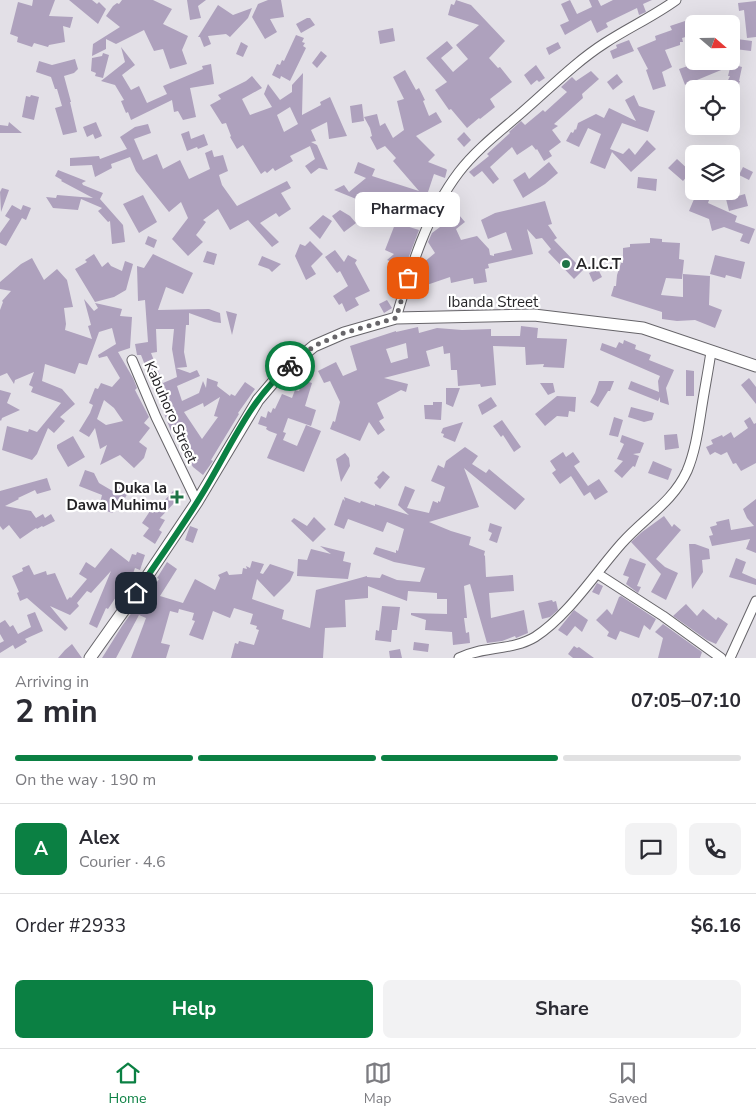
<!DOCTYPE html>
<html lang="en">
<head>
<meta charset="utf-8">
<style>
	:root { --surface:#fff; --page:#f2f2f3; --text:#2b2b33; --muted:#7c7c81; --line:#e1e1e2; --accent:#0b8043 }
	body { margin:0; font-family:"Nunito Sans",sans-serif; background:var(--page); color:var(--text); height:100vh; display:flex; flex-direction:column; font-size:19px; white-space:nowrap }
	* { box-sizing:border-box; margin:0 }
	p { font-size:16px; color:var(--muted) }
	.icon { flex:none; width:28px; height:28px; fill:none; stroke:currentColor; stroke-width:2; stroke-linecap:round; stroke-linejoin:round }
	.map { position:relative; height:658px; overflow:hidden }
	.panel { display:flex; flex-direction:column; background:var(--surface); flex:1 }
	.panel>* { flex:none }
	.needle { width:32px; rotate:110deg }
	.controls { position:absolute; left:685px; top:15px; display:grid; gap:10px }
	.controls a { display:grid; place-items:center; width:55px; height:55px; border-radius:8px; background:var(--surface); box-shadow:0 5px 20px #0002; font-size:25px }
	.pin { position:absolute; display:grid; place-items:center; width:42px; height:42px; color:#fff; margin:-21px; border-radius:10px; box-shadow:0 2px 8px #0006 }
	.courier { position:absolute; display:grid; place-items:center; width:50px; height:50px; margin:-25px; border:4px solid #0b8043; border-radius:50%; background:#fff; color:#222; box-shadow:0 1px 6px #0007 }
	.bubble { position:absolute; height:35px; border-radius:8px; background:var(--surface); box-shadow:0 5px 20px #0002; font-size:16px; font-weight:700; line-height:35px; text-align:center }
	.summary em { font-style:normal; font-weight:700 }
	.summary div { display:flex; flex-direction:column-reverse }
	.summary { display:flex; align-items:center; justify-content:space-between; height:85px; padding:0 15px }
	h1 { font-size:32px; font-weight:700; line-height:38px }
	.bar { display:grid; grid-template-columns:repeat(4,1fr); gap:8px 5px; align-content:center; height:60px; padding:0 15px }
	.bar i { height:6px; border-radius:4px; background:var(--line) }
	.bar .on { background:var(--accent) }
	.bar p { grid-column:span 4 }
	.line { display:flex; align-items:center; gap:12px; padding:0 15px; border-top:1px solid var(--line) }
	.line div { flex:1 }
	.round { display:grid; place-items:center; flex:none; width:52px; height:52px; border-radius:8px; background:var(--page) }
	.action { display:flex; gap:10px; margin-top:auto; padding:10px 15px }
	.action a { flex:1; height:58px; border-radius:8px; background:var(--accent); color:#fff; font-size:20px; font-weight:700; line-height:58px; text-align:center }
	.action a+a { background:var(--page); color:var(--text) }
	.tab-bar { display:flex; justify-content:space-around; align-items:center; height:70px; border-top:1px solid var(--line); background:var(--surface); font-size:14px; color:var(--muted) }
	.tab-bar a { display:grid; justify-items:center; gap:2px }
	.tab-bar .on { color:var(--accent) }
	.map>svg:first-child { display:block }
	.building { fill:#aea1bd; fill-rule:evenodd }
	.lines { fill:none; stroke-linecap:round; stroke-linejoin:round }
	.street-casing { stroke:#666469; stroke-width:11 }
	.secondary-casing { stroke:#666469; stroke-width:13 }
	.street { stroke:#fff; stroke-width:9 }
	.secondary { stroke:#fff; stroke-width:11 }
	.done { stroke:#68666a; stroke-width:5; stroke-dasharray:0 9 }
	.route { stroke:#0b8043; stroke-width:6 }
	.poi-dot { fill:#1e7446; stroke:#fff; stroke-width:2 }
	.labels { text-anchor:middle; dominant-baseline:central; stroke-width:4.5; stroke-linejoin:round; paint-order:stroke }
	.poi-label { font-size:15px; font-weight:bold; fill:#252427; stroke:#fff; text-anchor:start }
	.street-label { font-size:15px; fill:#252427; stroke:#fff }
</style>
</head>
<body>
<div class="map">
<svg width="756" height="658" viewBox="0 0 756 658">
	<rect width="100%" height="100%" fill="#e3e0e7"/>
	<!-- building -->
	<path class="building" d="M33 0H55L49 16 73 17 70 28 63 26 65 42 49 45 48 47 34 43 32 47 17 42 18 37 10 34 18 2 32 6Z
		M69 0H92L97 4 99 2 106 9 98 24Z
		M122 0H153L172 9 163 24 188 36 182 50 187 64 170 69 163 49 154 51 144 30 116 44 106 39V49L92 56 93 44 120 27 106 16 113 6 117 3 119 4Z
		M187 0H206L198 6 201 18 190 20Z
		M268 0H281L284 17 270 19 277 32 265 39 252 17 258 4Z
		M456 0 471 5 505 41 489 58 498 68 500 67 512 82 490 99 495 107 480 119 479 118 467 128 451 109 449 110 435 90 447 82 426 58 447 41 453 48 441 58 453 72 468 59 456 45 479 25 448 15 451 4 454 5Z
		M570 0 577 14 592 7 589 0H598L601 6 613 0H652L643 4 646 12 639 15 637 8 606 23 608 27 597 33 591 20 565 35 560 25 569 21 561 4Z
		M756 1V37L747 38 744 10 739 11 738 3Z
		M218 5 233 15 252 8 248 18 230 37 226 34 208 36 211 44 204 47 200 37H198Z
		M307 18H310L315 25 301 33 296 24Z
		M685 21 689 36 682 38 683 42H680V45L665 50 672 67 662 72 666 86 653 90 646 70 648 69 637 48 656 40 655 36 672 30 670 26Z
		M393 28 395 41 380 44 378 31Z
		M296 35 304 38 302 42 305 43 303 46 306 48 290 81 281 76 280 79 272 75 277 64 280 65 282 60 284 61Z
		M737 39 752 41 751 51 735 49Z
		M629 40 634 51 613 59 610 51 617 48 616 45Z
		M241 42 248 46 243 57 236 54Z
		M558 42 561 48 549 55 546 48Z
		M121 47 135 65 122 75 131 90 139 86 147 103 167 94 163 86 203 69 202 66 211 64 214 84 190 88 196 117 183 120 178 111 174 112 172 100 131 120 128 112 126 113 121 101 124 100 115 85 101 81 125 62Z
		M321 51 327 56 317 68 312 63Z
		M103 53 109 55 103 78 95 76 96 73 91 71 92 58 102 56Z
		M75 59 78 69 74 73 64 76 71 102H70L77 132 63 135 55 108 62 106 57 89H55L51 77 36 72 39 61 52 65Z
		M703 61H711L713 65 726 68 685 85 679 69Z
		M731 64 742 67 739 81H740L737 89H724L730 76H728Z
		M536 65 545 78 539 82 537 80 531 85 524 75Z
		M405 70 416 90 419 88 425 100 423 101 429 116 436 112 442 122 416 136 435 155 428 162 446 169 447 170 445 178 434 174 427 195H430L426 207 423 206 421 212 410 208 403 225 419 230 405 267 387 260 394 254 385 250 397 219 379 212 381 209 334 190 344 185 349 192 366 178 354 173 358 162 375 169 372 176 419 191 393 161 396 158 385 146 377 150 370 137 372 136 370 128 364 117 377 114 380 126 385 123 393 138 404 130 397 101 404 99 393 77Z
		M591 71 599 79 582 94 583 98 554 124 558 126 552 130 561 142 549 151 552 156 544 161 537 149 536 150 532 145 517 155 512 147 490 167 499 179 493 184 482 171 474 177 469 172 489 156 487 154 510 133 509 132 521 121 525 125 543 110 545 112 567 92 561 87 572 77 576 81Z
		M303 73 302 115 321 105 320 102 330 97 347 136 329 139 327 122 311 130 316 141 311 142 317 145 328 170 319 168 311 174 305 166 315 159 310 146 290 156 293 161 275 171 273 168 267 173 265 171 261 174 243 145 237 149 230 137 231 136 226 123 222 124 210 105 221 99 218 95 246 81 252 76 262 88 242 99 250 115 272 107 264 94 268 84 280 100 292 92V85ZM290 107 298 124 284 132 277 115Z
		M617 74 623 82 613 90 607 82Z
		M31 95 39 97 34 120 22 117 26 96 30 97Z
		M634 95 639 106 655 111 648 132 622 123 610 149 623 154 629 148 635 155 647 140 656 149 631 172 612 152 605 169 590 163 601 134 588 128 579 147 566 141 571 132 573 133 575 129 576 130 578 123 596 114 604 118 609 108 636 121 625 100Z
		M362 104 364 121 352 123 350 106Z
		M9 122 22 133H0V125L8 126Z
		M96 122 102 136 95 139 93 134 87 137 83 127Z
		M148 124 151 133 134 139 143 160 157 154 163 169 180 160 189 179 210 169 205 153 212 150 214 157 223 155 228 171 219 175 222 185 237 206 287 181 291 188 281 193 291 209 279 217 276 213 260 223 279 242 272 247 248 220 230 230 218 209 203 220 206 222 196 235 203 242 188 256 172 239 188 218 181 202 169 212 136 171 130 157 111 164 112 168 95 177 92 165 70 166V158L99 156 100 159 127 149 120 137 135 127Z
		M189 131 191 139 204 134 208 145 198 149 197 147 187 151 181 134Z
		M464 132 471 140 464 147 457 139Z
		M677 159 691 172 683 181 668 168Z
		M549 162 558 173 545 184 523 198 513 180 525 172 529 179Z
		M743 167 753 172 749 180 739 175Z
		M58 170 86 181 82 183 83 185 103 193 100 199 123 225 125 242 112 244 110 221 108 222 98 211 102 208 81 199 78 210 53 208 46 197 56 198 57 195 93 198 61 181 62 180 55 176Z
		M638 177 657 179 656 191 637 188Z
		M2 188 9 190 1 212 0 192Z
		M724 191H737L738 196 745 194 748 206 729 211Z
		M697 192 710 197 708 203 737 216 735 222 755 229 749 244 740 241 743 234 724 227 712 231 709 219 689 211Z
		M143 195 157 222 139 233 123 204Z
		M545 201 552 224 548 225 557 238 554 240 576 263 582 260 586 267 574 279 548 252 551 249 542 238 536 239 527 229 533 254 488 264 489 268 485 269 487 282 474 284 473 278 451 283 450 277 418 288 416 275 429 271 423 263 435 253 428 242 432 233 440 227 436 222 453 208 465 222 456 229 461 240 477 236 489 249 490 255 494 256V254L512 250 506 232 488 239 481 220 495 213Z
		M12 205 21 210 23 205 31 208 26 220 22 218 6 246 0 243V233L10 219 5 216Z
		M340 210 350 216 356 223 344 232 332 216Z
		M323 215 332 221 320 239 309 228Z
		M148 236 157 240 154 248 145 244Z
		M650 238 662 239V242L680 243 679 259 684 260 682 279 666 278 661 295 683 297V274L710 276 709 305 722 310 715 328 695 320 677 321 662 319V312L611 296 614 286H616L617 275 621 263H623V248L630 247V244L650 243Z
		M310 241 323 254 311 266 316 274 306 280 295 256 300 244 305 246Z
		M335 250 344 262 348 255 357 260 355 263 370 291 355 298 359 305 346 312 342 303 339 305 333 296 348 286 340 271 337 273 325 257Z
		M207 251 217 254 214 265 203 262Z
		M94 254 102 267 108 262 111 266 122 271 125 261 133 264 126 290 114 297 95 302 75 269 87 262 85 260Z
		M153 254 193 273 183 294 166 287 158 310 209 309 220 313 221 323 214 322 189 313V325H186L184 352 187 367 176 368 190 373 197 370 200 376 177 386 182 401 199 393 203 381 206 388 207 378 218 382 217 386 230 396 231 394 235 396 245 382 255 389 238 413 239 414 211 460 213 461 203 475 193 467 185 454 188 450 174 430 171 431 141 355H137L135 344 148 342 145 300 138 301 137 266 144 268ZM156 329H174L172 349 177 377 163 383 151 353 157 352ZM220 397 214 416 218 417 202 439 184 412 203 403 204 407Z
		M715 255 745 262 741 279 726 275 725 278 710 274Z
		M262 256 281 264 272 272 269 269 258 265Z
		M32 258 44 280 57 269 67 280 73 307 64 308 66 324 65 330 92 339 88 326 91 325 84 299 94 311 98 308 95 303 122 309 120 316 132 317 130 348 118 352 133 378 137 388 135 390 149 417 144 423 150 428 139 442 147 448 144 458 134 468 120 455 100 465 107 445 100 449 95 428 89 437 79 431 90 413 93 405 89 403 95 388 98 389 101 383 112 387 120 378 107 356 99 358 98 355 116 344 112 328 99 332 87 365 79 363 75 374 45 364 42 381 62 389 75 404 60 417 65 421 54 433 48 428 37 454 32 460 2 450 7 426 28 432 29 429 37 432 61 403 31 392 33 387 29 385 34 372 15 380 14 384 7 373 0 376V310L3 302 2 301 11 291 0 289V282L21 264ZM104 400 114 408 123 421 106 425 97 419Z
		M598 269 602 277 593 282 589 273Z
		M387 300 392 308 384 313 379 304Z
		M226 311 237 314 232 335Z
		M521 326 538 328 537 338 567 339 564 368 543 367 544 364 526 365 525 347 493 346 496 385 481 387 480 384 458 386 457 370H451L450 353 444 354 443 346 426 351 430 366 384 378 408 384 406 392 401 390 377 403 384 418 379 421 385 430 378 435 369 422 360 441 330 429 333 421 335 422 340 402 330 381 324 383 318 371 336 362 343 376 357 370 350 346 396 331V332L418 327 419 333 437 328 462 330 491 329V336H520ZM406 343 408 358 391 363 386 349Z
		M624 340 636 345 635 349 651 355 649 360 674 370 666 388 669 405 660 402V397L658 401 628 389 631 381 659 392 658 381 660 376 600 350 602 343 616 348 619 342 623 344Z
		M279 348 288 356 273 370 266 364Z
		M686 370 694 371V396H686Z
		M749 378 756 387V404L741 385Z
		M303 380 312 383 305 406 316 410 311 426 288 418 283 432 286 433 283 440 297 446 306 425 321 431 304 472 267 458 277 434 269 431 266 429 267 427 258 424 261 416 266 418 268 411 271 413 273 408 275 409 282 394 292 398 295 390 299 391Z
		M599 381H614L610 391H608L598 407 590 402 595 393Z
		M540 383H553L555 392 548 395Z
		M446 388H460L453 407 446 404Z
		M0 390 11 393 7 403 20 410 2 418 1 421 0 420Z
		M557 396 576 397 575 412 569 411 568 417 557 416 545 426 535 414Z
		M491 397 497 406 482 415 478 405Z
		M433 402H442L441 420 425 419 424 405H433Z
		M631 407 654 413 652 420 644 422 628 417Z
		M614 417 623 420 618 437 609 435Z
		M750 417 754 424 756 423V463L741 471 736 463 733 464 727 452 721 455 715 452 710 455 706 447 713 444 711 440 722 435 723 437 731 432 734 438 748 428 744 421Z
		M502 420 521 447 514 452 503 435 501 437 493 426Z
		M463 422 455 442 443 437 444 434 441 433 443 428Z
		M677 434 679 448 665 450 664 435Z
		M622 435 644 443 640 453 633 454 639 456 635 467 633 466 622 478 614 471 623 461 617 459 624 444 620 442Z
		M73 436 85 457 68 467 57 448V445Z
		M465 447 478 456 472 464 486 473 489 469 525 499 515 510 464 468 479 507 429 522 451 531 471 537 469 545 485 551 484 555 485 556 486 577 513 575 514 591 489 593 491 618 524 610 528 633 516 638 515 636 502 641 487 643 470 584 464 586 467 618H464L466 633 469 632 470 643 453 645 452 632 425 630 426 620 411 615V613L447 614V599H437V593L408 591 407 601 368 586V598L345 600 346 627 325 628 323 658H231L235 643 238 644 239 641 254 645 259 630 256 629 257 626 250 624 253 614 234 608 230 618 213 611 203 640 189 635 195 621 192 620 194 613 179 609 178 613 170 611 161 643 170 645 166 658H131L146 618 139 615 116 658H102L122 626 143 597 145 599 159 579 157 578 167 562 177 569 160 596 183 603 195 579 215 590 220 578 218 575 227 571 229 575 242 574 243 568 247 569 246 566 250 568 252 561 264 564 260 573 263 574 270 564 294 572 290 581 274 597 257 579 252 599 284 610 282 619 310 628 316 590 367 576V577L380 578 382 574 397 580 420 582 425 568 394 562 373 554 376 547 396 553V550L398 551 404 529 387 522 383 532 348 519 344 529 334 525 343 499 345 501 344 497 360 503 361 501 375 506V504L409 515 398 505 405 486 415 490 407 508 429 513 433 501 438 503V501L440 502 445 487 431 481 438 465 444 468 446 461Z
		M563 452 566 457 573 452 580 462 574 466 588 486 599 479 608 492 595 500 590 492 584 496 571 476 560 484 552 473 556 470 550 461Z
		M345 453 349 458 350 466 341 482 336 459Z
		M653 461 672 469 668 480 648 473Z
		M85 470 94 473 99 483 116 493 120 486 129 491 125 498 121 496 113 513 102 510V508L99 507 102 495 79 486Z
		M383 471 390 477 380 489 374 483 378 479 377 477Z
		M47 478 51 490 37 494 35 490 18 498 19 499 5 506 31 511 36 518 43 514 45 518 51 514 55 521 43 527 42 526 37 529 36 528 20 539 9 525 3 530 0 526V491Z
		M174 490 182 495 178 502 176 501 160 518 165 520 159 530 162 532 155 544 143 536 149 528 142 523 150 511 153 513Z
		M756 499V553L746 549 750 539 712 546 709 536 713 535 710 527 717 525 716 522 729 519 731 530 754 526 747 518 743 509Z
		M664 516 672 527 674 524 681 530 656 559 665 567 678 573 666 600 651 592 661 574 631 542 642 532Z
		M314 517 326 529 313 542 291 521 294 518 307 526Z
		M490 523 502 527 497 543 489 540 492 533 488 531Z
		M190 526 198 529 193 543 185 540Z
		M689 544H695L709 549 710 559 702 560 703 572 692 589Z
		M320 546 345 552 343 561 351 563 348 579 297 576 298 559 307 560 311 549 331 554Z
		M111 548 129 562 132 554 136 555 137 552 145 555 140 570 135 568 126 594 120 591 108 609 106 608 97 628 89 624 111 571 91 593 87 591 77 603 79 606 70 615 50 606 68 628 65 631 27 598 20 601 17 593 19 592 12 576 23 571 22 568 29 565 34 575 46 571 47 575 55 573 67 600 70 597 71 598 87 579 79 574 86 562 95 568Z
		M630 558 646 564 637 586 641 587 638 593 626 584 629 577 623 575Z
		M736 558 746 562 742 573 756 579V585L729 577Z
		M597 583 603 586 599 595 592 592Z
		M621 596 656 619 650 630 644 625 639 638 620 631 616 640 607 636 609 632 596 620 607 609 612 615 619 597Z
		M552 600 553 602 556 601 558 610 550 617 542 619 538 603Z
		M686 604 697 616 703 609 716 620 718 617 728 624 716 644 707 640 673 616Z
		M382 606 400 607 397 630H392L391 642 375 640 376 630 379 631Z
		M574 610 588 620 582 632 575 626 567 636 558 630Z
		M35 612 43 631 25 639 27 642 15 649 13 645 0 653V643L4 641 0 634V623L5 620 10 627 13 625 18 634 31 627 27 615Z
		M663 624 702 652 700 658H658L663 638 655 632Z
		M414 642 429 644 428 652 413 650Z
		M72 644 82 658H58L65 650Z
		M574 646 577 648 579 647 594 658H573L568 654Z
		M400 649 402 658H390L389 651Z"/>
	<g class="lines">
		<!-- street casing -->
		<g class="street-casing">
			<path id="street" d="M396 318C411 267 427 214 459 172 478 147 506 127 528 107 553 85 577 61 605 43 628 28 654 16 676 0
				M132 360 156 417 197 502
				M598 574 663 616 721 658
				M459 658C482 646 512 651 535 637 568 616 596 572 622 543 644 518 673 502 687 471 695 452 698 431 701 412 704 392 708 372 711 352
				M730 658 756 601"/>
		</g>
		<!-- secondary casing -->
		<g class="secondary-casing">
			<path id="secondary" d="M90 658 136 593 197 502 258 400 281 373 314 346 344 333 396 318 534 315 643 328 756 366"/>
		</g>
		<!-- street -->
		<use href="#street" class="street"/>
		<!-- secondary -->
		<use href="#secondary" class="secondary"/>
	</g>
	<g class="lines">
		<!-- done -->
		<path class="done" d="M290 366 314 346 344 333 396 318 408 278"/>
		<!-- route -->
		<path class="route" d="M136 593C159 559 183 526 204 491 230 448 251 397 290 366"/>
	</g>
	<!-- markers -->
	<g class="poi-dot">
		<circle cx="566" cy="264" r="5"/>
		<path d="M174.5 489.5h5v5h5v5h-5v5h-5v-5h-5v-5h5z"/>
	</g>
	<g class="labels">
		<!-- poi labels -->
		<g class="poi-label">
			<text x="576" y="264">A.I.C.T</text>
			<text x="167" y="488" text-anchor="end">Duka la<tspan x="167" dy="17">Dawa Muhimu</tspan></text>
		</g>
		<!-- street labels -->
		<g class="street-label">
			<text x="493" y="302">Ibanda Street</text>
			<text transform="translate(171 412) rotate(66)">Kabuhoro Street</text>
		</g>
	</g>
</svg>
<div class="controls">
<a><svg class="needle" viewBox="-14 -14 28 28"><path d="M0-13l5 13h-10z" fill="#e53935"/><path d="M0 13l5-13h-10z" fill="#7c7c81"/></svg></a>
<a><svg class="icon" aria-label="locate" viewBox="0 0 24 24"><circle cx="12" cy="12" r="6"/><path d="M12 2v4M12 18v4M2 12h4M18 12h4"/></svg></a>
<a><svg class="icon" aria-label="layers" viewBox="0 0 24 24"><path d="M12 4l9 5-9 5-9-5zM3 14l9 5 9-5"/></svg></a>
</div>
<div class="pin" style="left:408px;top:278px;background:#ea580c"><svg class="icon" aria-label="bag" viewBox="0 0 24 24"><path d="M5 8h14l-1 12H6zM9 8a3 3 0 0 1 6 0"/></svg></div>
<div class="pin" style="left:136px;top:593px;background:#1f2937"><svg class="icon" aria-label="home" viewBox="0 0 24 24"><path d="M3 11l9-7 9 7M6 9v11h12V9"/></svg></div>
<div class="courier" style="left:290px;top:366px"><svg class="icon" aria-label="bike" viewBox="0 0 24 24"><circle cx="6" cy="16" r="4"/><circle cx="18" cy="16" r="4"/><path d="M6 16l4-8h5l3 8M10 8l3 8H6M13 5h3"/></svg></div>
<div class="bubble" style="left:355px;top:192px;width:105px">Pharmacy</div>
</div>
<section class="panel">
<div class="summary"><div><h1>2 min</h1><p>Arriving in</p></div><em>07:05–07:10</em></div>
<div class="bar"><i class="on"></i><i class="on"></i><i class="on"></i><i></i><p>On the way · 190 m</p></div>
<div class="line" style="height:90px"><b class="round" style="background:var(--accent);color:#fff">A</b><div><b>Alex</b><p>Courier · 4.6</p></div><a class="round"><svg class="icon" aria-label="chat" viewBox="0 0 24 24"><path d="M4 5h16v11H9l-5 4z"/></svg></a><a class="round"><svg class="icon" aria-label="phone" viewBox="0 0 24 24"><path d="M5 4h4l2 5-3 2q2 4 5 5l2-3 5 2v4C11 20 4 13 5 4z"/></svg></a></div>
<div class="line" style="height:65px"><div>Order #2933</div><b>$6.16</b></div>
<div class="action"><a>Help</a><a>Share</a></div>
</section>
<nav class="tab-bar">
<a class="on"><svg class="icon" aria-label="home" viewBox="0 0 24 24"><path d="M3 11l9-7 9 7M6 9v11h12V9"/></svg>Home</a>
<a><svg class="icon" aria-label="map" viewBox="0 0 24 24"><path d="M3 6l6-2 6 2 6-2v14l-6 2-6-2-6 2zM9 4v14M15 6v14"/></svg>Map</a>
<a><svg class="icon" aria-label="saved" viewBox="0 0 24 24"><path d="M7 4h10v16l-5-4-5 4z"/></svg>Saved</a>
</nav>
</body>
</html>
